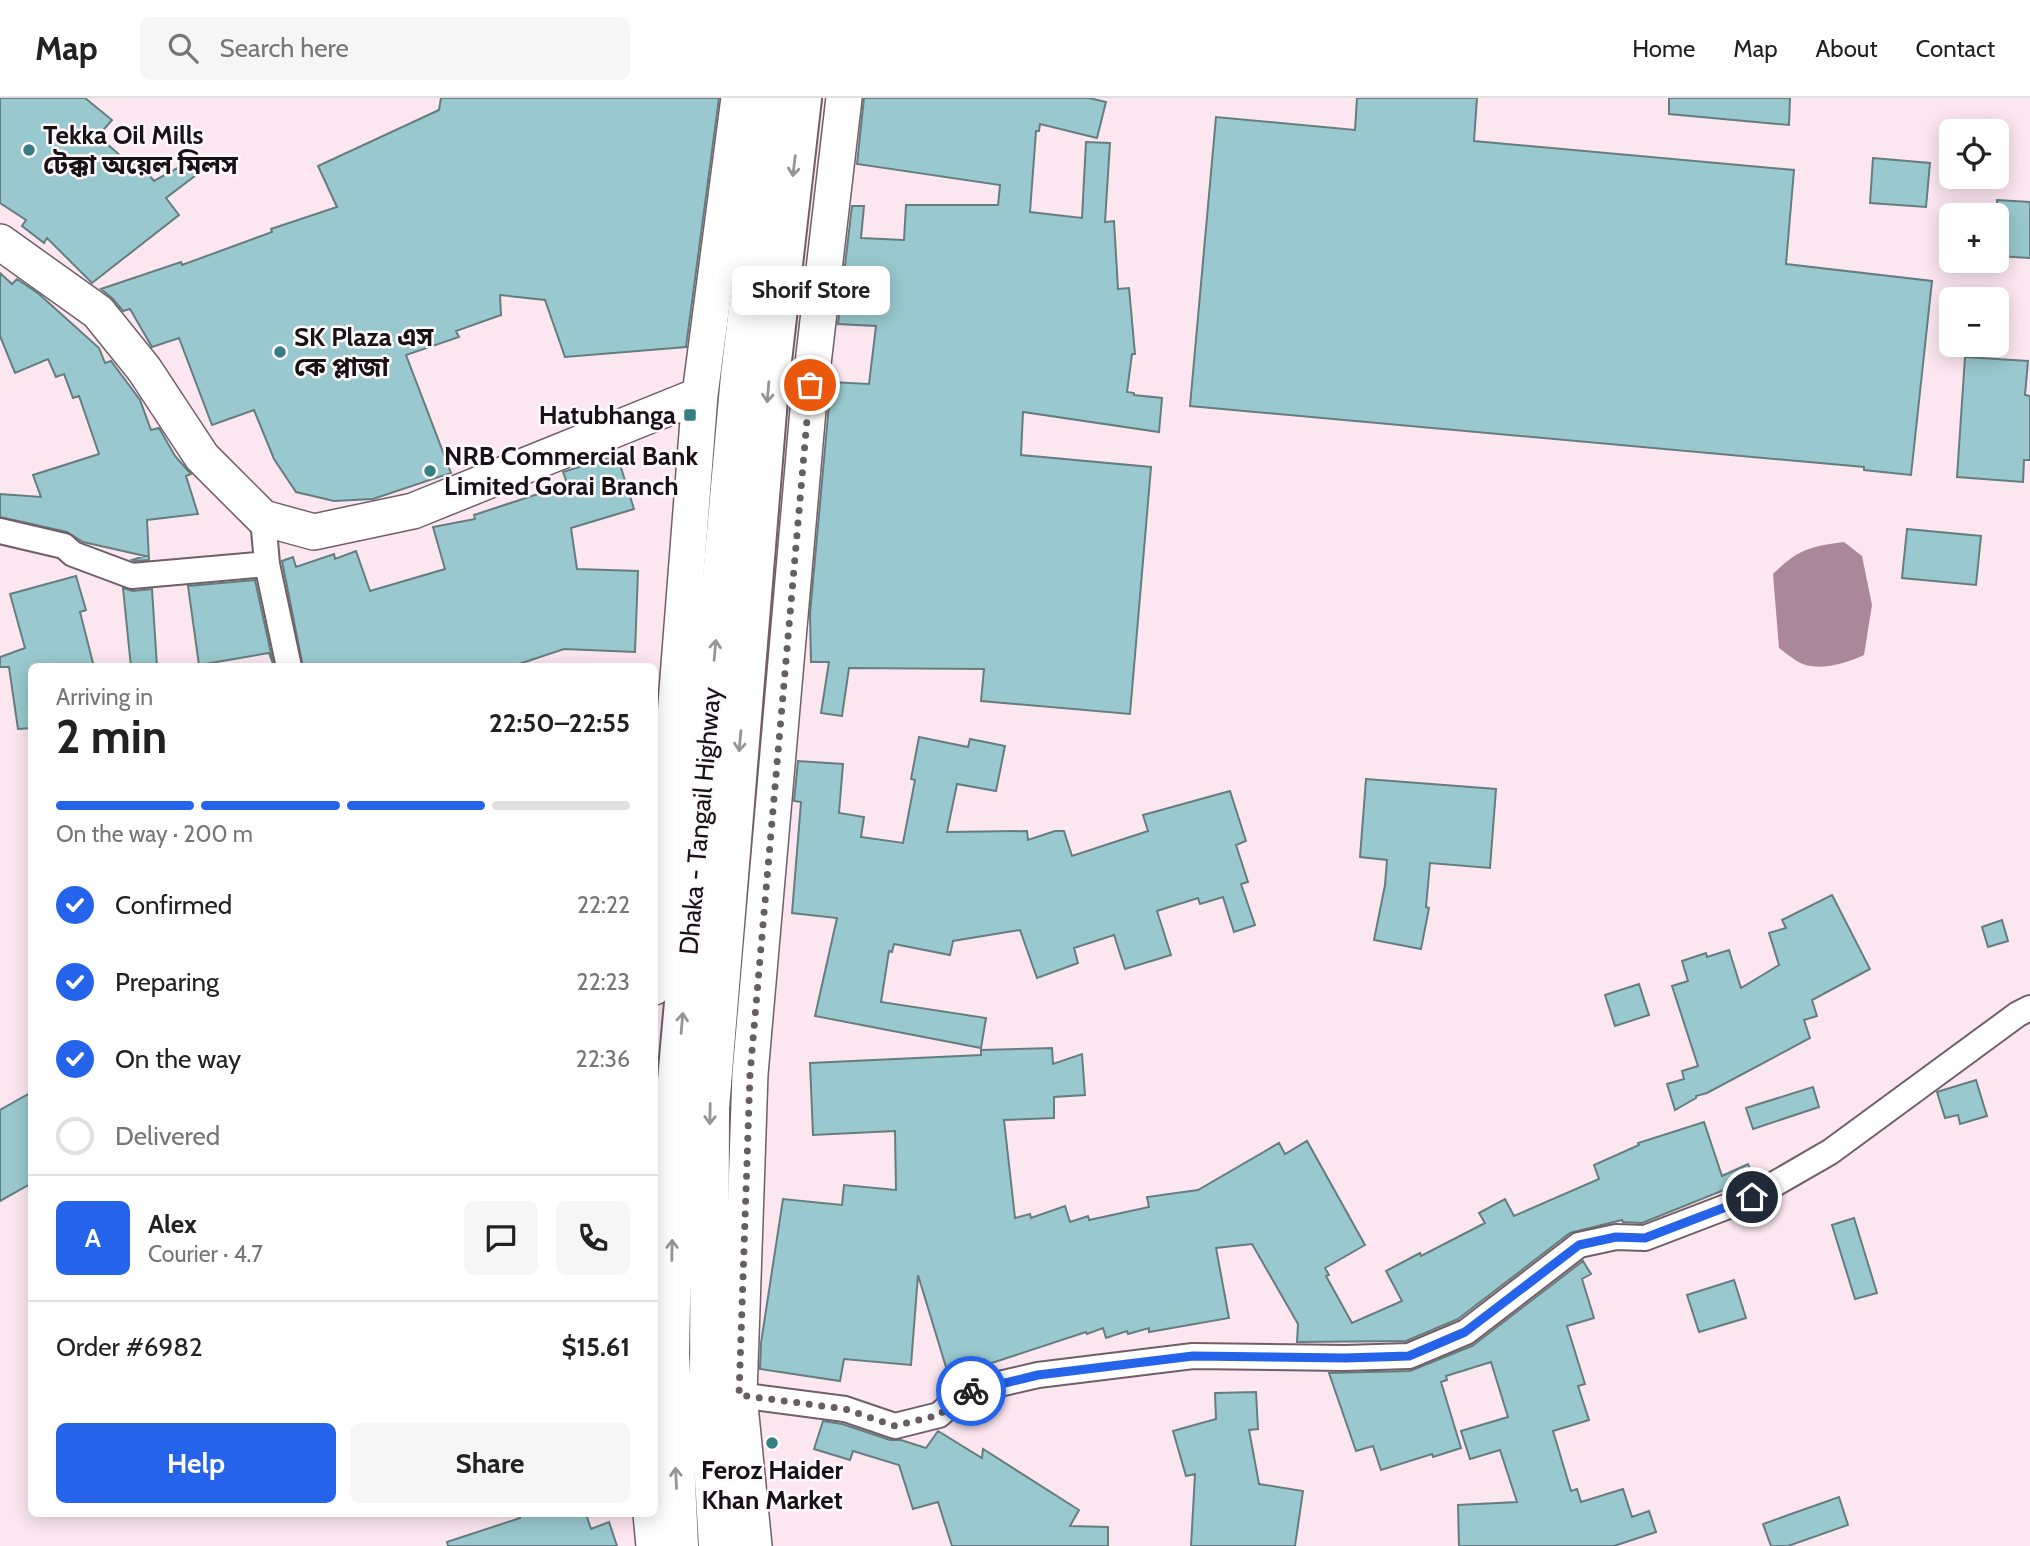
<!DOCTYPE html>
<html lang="en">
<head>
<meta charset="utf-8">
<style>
	:root { --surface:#fff; --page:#f6f6f6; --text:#222; --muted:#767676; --line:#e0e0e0; --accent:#2563eb }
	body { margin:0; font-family:Cabin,"Noto Sans Bengali",sans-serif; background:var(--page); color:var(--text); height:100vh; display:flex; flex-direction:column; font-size:26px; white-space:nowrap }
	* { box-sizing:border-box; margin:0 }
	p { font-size:23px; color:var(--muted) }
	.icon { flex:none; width:38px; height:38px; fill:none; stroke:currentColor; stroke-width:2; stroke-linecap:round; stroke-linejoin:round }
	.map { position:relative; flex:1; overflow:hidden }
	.details { position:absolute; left:28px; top:565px; width:630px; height:854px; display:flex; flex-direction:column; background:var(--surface); border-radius:10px; box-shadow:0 4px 18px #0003 }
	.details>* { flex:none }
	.fabs { position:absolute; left:1939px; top:21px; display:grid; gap:14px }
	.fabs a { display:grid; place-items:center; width:70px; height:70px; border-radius:10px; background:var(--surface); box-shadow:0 4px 18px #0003; font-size:35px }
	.pin { position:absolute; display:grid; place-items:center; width:60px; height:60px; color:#fff; margin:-30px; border:4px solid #fff; border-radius:50%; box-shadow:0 2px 7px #0007 }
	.courier { position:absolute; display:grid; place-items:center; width:70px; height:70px; margin:-35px; border:5px solid #2563eb; border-radius:50%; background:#fff; color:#222; box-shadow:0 2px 9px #0007 }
	.bubble { position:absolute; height:49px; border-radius:10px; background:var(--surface); box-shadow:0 4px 18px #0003; font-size:23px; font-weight:800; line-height:49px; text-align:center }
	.summary em { font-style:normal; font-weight:800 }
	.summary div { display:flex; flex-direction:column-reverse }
	.summary { display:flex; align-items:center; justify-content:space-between; height:119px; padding:0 28px }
	h1 { font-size:46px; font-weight:800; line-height:52px }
	.bar { display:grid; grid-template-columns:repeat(4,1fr); gap:10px 7px; align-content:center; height:84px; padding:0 28px }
	.bar i { height:9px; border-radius:5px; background:var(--line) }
	.bar .on { background:var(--accent) }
	.bar p { grid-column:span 4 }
	.line { display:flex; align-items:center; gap:18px; padding:0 28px; border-top:2px solid var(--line) }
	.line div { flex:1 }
	.round { display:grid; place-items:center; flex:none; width:74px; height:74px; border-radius:10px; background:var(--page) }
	ol { padding:0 28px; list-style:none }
	li { display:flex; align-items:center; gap:21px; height:77px }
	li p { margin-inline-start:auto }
	li .icon { padding:7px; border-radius:50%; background:var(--accent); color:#fff; stroke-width:4 }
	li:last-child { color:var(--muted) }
	li i { width:38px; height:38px; border:4px solid var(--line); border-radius:50% }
	.button { display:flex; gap:14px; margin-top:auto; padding:14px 28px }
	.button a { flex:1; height:80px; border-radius:10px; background:var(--accent); color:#fff; font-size:28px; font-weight:800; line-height:80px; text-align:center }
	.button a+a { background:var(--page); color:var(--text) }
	header { display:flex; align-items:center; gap:42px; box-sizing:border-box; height:98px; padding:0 35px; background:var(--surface); border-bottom:2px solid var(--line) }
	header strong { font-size:33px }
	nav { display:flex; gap:38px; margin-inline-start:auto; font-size:24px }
	.search { width:490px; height:63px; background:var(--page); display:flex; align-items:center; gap:18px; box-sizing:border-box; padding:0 24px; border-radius:10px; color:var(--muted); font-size:26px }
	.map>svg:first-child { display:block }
	.water { fill:#ab879a }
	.building { fill:#99c9ce; stroke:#667d7f; stroke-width:2 }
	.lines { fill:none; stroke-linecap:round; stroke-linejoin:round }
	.secondary-tunnel { stroke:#dac7d0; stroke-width:35; stroke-dasharray:35 18; stroke-linecap:butt }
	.minor-casing { stroke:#715e68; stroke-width:28 }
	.secondary-casing { stroke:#715e68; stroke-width:38 }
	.trunk-casing { stroke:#715e68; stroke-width:42 }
	.minor { stroke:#fff; stroke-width:24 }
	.secondary { stroke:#fff; stroke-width:35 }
	.trunk { stroke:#fff; stroke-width:38 }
	.oneway { stroke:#989496 }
	.done { stroke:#685d62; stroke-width:7; stroke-dasharray:0 12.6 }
	.route { stroke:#2563eb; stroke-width:9 }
	.poi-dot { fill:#367f85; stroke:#fef9fc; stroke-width:2.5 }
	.labels { text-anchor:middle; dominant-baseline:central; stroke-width:5; stroke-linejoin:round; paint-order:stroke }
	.poi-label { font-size:26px; font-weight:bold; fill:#191215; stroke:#fef9fc; text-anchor:start }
	.street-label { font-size:26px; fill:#191215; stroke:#fef9fc }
</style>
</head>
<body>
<header>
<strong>Map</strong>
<div class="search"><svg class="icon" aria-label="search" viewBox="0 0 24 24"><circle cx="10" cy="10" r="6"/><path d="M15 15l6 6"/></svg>Search here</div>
<nav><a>Home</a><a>Map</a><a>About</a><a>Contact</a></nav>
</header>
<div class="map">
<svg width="2030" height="1448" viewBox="0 0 2030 1448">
	<rect width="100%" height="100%" fill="#fce7f1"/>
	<!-- water -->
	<path class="water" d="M1844 444 1862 458 1872 507 1864 557C1847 565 1821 573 1803 566 1795 563 1786 555 1779 550L1773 476C1797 452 1811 448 1844 444Z"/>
	<!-- building -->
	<path class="building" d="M0 0H85L112 22 98 38 131 67 137 62 154 83 201 57 208 68 166 100 179 117 92 185 47 140 44 145 22 128 26 122 0 105Z
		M441 0H719L686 249 565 259 545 202 500 197 501 217 456 233 459 239 406 257 451 375 373 401 334 403 296 394 274 361 254 312 212 327 179 240 152 249 130 211 123 213 113 201 101 191 181 164 182 167 272 134 271 131 337 109 318 68 439 12Z
		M864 0H1089L1106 4 1097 40 1040 26 1039 33H1036L1030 114 1082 120 1086 44 1110 45 1105 124 1114 123 1118 191 1129 190 1135 256H1132L1127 294 1134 295V297L1162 300 1159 334 1023 314 1021 357 1151 369 1130 616 981 603 984 571 849 570 842 618 821 615 829 564H811L810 516 831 284 869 286 876 228 838 226 852 108H864L861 140 904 142 906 107H998L1000 87 857 66Z
		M1357 0H1477L1474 43 1794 72 1786 166 1932 183 1911 377 1864 372V369L1190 308 1216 19 1355 32Z
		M1669 0H1790L1789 27 1669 16Z
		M1873 60 1930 65 1926 109 1870 105Z
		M1997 102 2030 104V160L1997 158Z
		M0 175 12 186 17 181 39 196 99 250 105 265 111 263 140 302 151 332 159 330 175 358 191 376 186 378 198 416 147 422 149 462 134 463 132 462 145 458 83 444 67 434 0 419V396L41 399 33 377 99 356 79 298 73 300 64 276 56 279 48 261 15 275 0 238Z
		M1965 259 2028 263 2025 297 2030 298V362H2024L2023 384 1957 379Z
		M617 357 634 411 571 430 577 471 638 473 635 554 564 551 510 569H303L282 463 293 459 296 469 334 456 335 461 356 453 370 493 445 471 433 429 475 421 474 417 544 394 567 385 563 374Z
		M1907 431 1981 438 1976 487 1902 480Z
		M76 478 86 512 80 514 94 569H32V630L18 631 9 569H0V559L25 550 10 496Z
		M255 482 274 569 269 555 199 567 188 488Z
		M123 490 133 493 152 491 157 569H131Z
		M919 639 968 649 970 641 1005 648 996 693 957 686 947 734 1027 733 1028 742 1055 733H1064L1072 758 1148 733 1143 717 1230 693 1246 743 1236 747 1248 784 1241 786 1255 827 1234 834 1223 799 1200 806 1198 800 1157 813 1171 857 1125 871 1114 837 1074 850 1078 865 1037 880 1020 832 953 843 950 857 894 846 892 854 889 853 881 904 986 920 981 950 815 918 837 820 792 815 801 704 794 703 798 663 843 666 839 715 864 719 861 739 903 745 915 682 911 681Z
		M1366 681 1496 691 1490 770 1430 765 1426 809 1429 810 1421 851 1374 842 1385 787 1387 762 1360 759Z
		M1832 797 1870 871 1812 902 1817 918 1804 922 1810 940 1707 995 1696 998V1000L1675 1012 1667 986 1684 981 1682 973 1698 968 1672 888 1688 883 1682 863 1706 855 1707 859 1729 852 1741 890 1779 867 1769 835 1786 830 1782 822Z
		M2002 822 2008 843 1988 849 1982 829Z
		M1639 886 1649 917 1615 928 1605 897Z
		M1052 950 1053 966 1082 956 1085 997 1054 999V1020L1004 1022 1015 1120 1030 1116 1031 1120 1065 1108 1070 1124 1088 1118 1089 1122 1149 1109 1147 1099 1198 1092 1279 1045 1285 1056 1307 1043 1365 1147 1325 1170 1329 1177 1326 1178 1352 1225 1402 1203 1386 1173 1420 1155 1421 1158 1485 1125 1479 1115 1505 1101 1514 1118 1599 1081 1594 1067 1639 1047 1638 1045 1704 1024 1722 1078 1748 1066 1754 1080 1642 1125 1623 1124 1622 1122 1570 1135 1458 1221 1406 1243 1297 1244 1298 1226 1252 1146 1216 1150 1229 1220 1149 1234V1230L1128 1236 1127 1233 1106 1240 1103 1230 1087 1236 1086 1234 949 1279 918 1177 911 1267 844 1261 840 1283 760 1271 761 1245 783 1101 842 1107 844 1087 896 1092 895 1033 813 1037 810 965 981 957V952Z
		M1976 982 1987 1018 1960 1026 1958 1017 1945 1020 1937 994Z
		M1813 989 1819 1009 1753 1031 1746 1010Z
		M32 994V1085L0 1103V1012Z
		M1854 1120 1877 1195 1855 1201 1832 1127Z
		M1583 1163 1591 1176 1582 1181 1594 1220 1567 1228 1585 1286 1578 1288 1589 1322 1553 1333 1571 1393 1577 1391 1581 1404 1623 1391 1632 1419 1649 1413 1656 1434 1614 1448H1459L1458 1407 1517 1404 1500 1352 1470 1361 1461 1333 1508 1319 1491 1264 1446 1278 1447 1282 1441 1284 1461 1350 1433 1359 1432 1356 1381 1372 1373 1348 1356 1353 1329 1275 1410 1273 1472 1248Z
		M1734 1182 1746 1220 1699 1234 1687 1197Z
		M1256 1294 1258 1331 1249 1332 1259 1386 1303 1393 1295 1448H1191L1195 1376 1186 1378 1173 1333 1216 1321 1215 1295Z
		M823 1323 842 1326 890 1342H901L926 1350 938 1333 982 1360 983 1351 1079 1412 1070 1428 1108 1429V1448H952L938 1404 913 1411 899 1367 853 1353 850 1362 814 1351Z
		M1839 1399 1848 1427 1788 1448H1771L1763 1426Z
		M519 1416H586L591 1431 609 1424 617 1448H448L447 1444 520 1420Z"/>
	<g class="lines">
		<!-- secondary-tunnel -->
		<path class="secondary-tunnel" d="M700 297 809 300"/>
		<!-- minor casing -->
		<g class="minor-casing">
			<path id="minor" d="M263 420 267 466 289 569
				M0 433 64 448 73 456 132 478 267 466
				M739 1297 845 1311 895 1328 939 1317 965 1294 1038 1277 1193 1258 1345 1260 1409 1258 1466 1234 1579 1147 1616 1139 1645 1140 1752 1099 1830 1054 2018 916 2030 910"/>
		</g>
		<!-- secondary casing -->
		<g class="secondary-casing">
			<path id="secondary" d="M0 144 98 214 144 271 202 359 263 420 314 434 413 413 700 297
				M654 889 700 297 739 0
				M651 1416 654 1448
				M754 1448 739 1297 750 976 809 300 844 0"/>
		</g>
		<!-- trunk casing -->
		<g class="trunk-casing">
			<path id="trunk" d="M679 1448 670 1255 675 1005 740 278 773 0
				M718 1448 709 1295 710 1010 769 289 802 0"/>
		</g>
		<!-- minor -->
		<use href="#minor" class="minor"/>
		<!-- secondary -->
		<use href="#secondary" class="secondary"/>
		<!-- trunk -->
		<use href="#trunk" class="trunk"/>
	</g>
	<!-- one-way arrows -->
	<defs><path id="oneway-shaft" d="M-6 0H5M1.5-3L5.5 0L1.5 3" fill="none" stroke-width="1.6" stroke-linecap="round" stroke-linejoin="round" transform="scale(1.75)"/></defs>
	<g class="oneway">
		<use href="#oneway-shaft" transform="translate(794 68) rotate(97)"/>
		<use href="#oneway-shaft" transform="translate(768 294) rotate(95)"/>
		<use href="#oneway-shaft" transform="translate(715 552) rotate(-85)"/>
		<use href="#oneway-shaft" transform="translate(740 643) rotate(95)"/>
		<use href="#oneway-shaft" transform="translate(682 925) rotate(-85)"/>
		<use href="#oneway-shaft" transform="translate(710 1016) rotate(91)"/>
		<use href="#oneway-shaft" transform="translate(672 1152) rotate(-89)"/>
		<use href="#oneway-shaft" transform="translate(676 1380) rotate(-93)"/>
	</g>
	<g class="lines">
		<!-- done -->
		<path class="done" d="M810 287 750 976 739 1297 845 1311 895 1328 939 1317 965 1294 971 1293"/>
		<!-- route -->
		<path class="route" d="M971 1293 1038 1277 1193 1258 1345 1260 1409 1258 1465 1234 1579 1147 1616 1139 1645 1140 1752 1099"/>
	</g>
	<!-- markers -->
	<g class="poi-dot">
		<circle cx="29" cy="52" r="7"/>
		<circle cx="280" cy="254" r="7"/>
		<rect x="683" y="310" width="14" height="14" rx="3.5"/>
		<circle cx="430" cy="373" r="7"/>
		<circle cx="772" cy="1345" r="7"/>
	</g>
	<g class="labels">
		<!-- poi labels -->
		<g class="poi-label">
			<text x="43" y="37">Tekka Oil Mills<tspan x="43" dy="30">টেক্কা অয়েল মিলস</tspan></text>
			<text x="294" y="239">SK Plaza এস<tspan x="294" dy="30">কে প্লাজা</tspan></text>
			<text x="676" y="317" text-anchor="end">Hatubhanga</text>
			<text x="444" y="358">NRB Commercial Bank<tspan x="444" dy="30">Limited Gorai Branch</tspan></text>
			<text x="772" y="1372" text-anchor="middle">Feroz Haider<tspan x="772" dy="30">Khan Market</tspan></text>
		</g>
		<!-- street labels -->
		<g class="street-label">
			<text transform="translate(700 723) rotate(-85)">Dhaka - Tangail Highway</text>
		</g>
	</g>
</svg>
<div class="fabs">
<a><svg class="icon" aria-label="locate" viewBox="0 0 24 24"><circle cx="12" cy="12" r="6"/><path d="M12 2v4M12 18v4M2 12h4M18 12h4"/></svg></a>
<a>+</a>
<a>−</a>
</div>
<div class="pin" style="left:810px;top:287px;background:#ea580c"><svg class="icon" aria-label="bag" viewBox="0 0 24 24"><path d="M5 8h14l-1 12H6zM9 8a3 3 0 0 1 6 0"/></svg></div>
<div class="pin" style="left:1752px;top:1099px;background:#1f2937"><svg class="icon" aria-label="home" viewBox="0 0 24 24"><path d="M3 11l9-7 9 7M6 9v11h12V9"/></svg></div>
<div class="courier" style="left:971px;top:1293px"><svg class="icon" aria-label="bike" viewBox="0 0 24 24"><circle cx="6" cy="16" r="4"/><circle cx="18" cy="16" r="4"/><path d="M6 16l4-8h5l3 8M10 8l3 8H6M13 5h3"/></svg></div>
<div class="bubble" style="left:732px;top:168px;width:158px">Shorif Store</div>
<section class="details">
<div class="summary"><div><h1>2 min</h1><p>Arriving in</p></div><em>22:50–22:55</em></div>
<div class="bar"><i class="on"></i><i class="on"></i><i class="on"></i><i></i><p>On the way · 200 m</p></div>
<ol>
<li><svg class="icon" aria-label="check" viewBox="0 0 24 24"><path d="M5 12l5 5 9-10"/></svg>Confirmed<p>22:22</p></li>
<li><svg class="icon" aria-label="check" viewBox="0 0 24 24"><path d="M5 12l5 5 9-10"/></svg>Preparing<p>22:23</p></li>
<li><svg class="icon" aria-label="check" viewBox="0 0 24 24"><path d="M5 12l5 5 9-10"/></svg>On the way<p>22:36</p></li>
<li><i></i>Delivered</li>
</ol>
<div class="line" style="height:126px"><b class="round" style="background:var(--accent);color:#fff">A</b><div><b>Alex</b><p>Courier · 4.7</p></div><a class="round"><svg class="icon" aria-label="chat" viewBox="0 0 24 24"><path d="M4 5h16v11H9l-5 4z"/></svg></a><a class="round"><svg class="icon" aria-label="phone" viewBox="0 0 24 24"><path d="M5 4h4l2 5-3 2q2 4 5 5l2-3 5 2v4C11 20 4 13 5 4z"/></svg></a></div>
<div class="line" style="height:91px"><div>Order #6982</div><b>$15.61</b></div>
<div class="button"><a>Help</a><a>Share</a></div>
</section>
</div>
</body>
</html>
